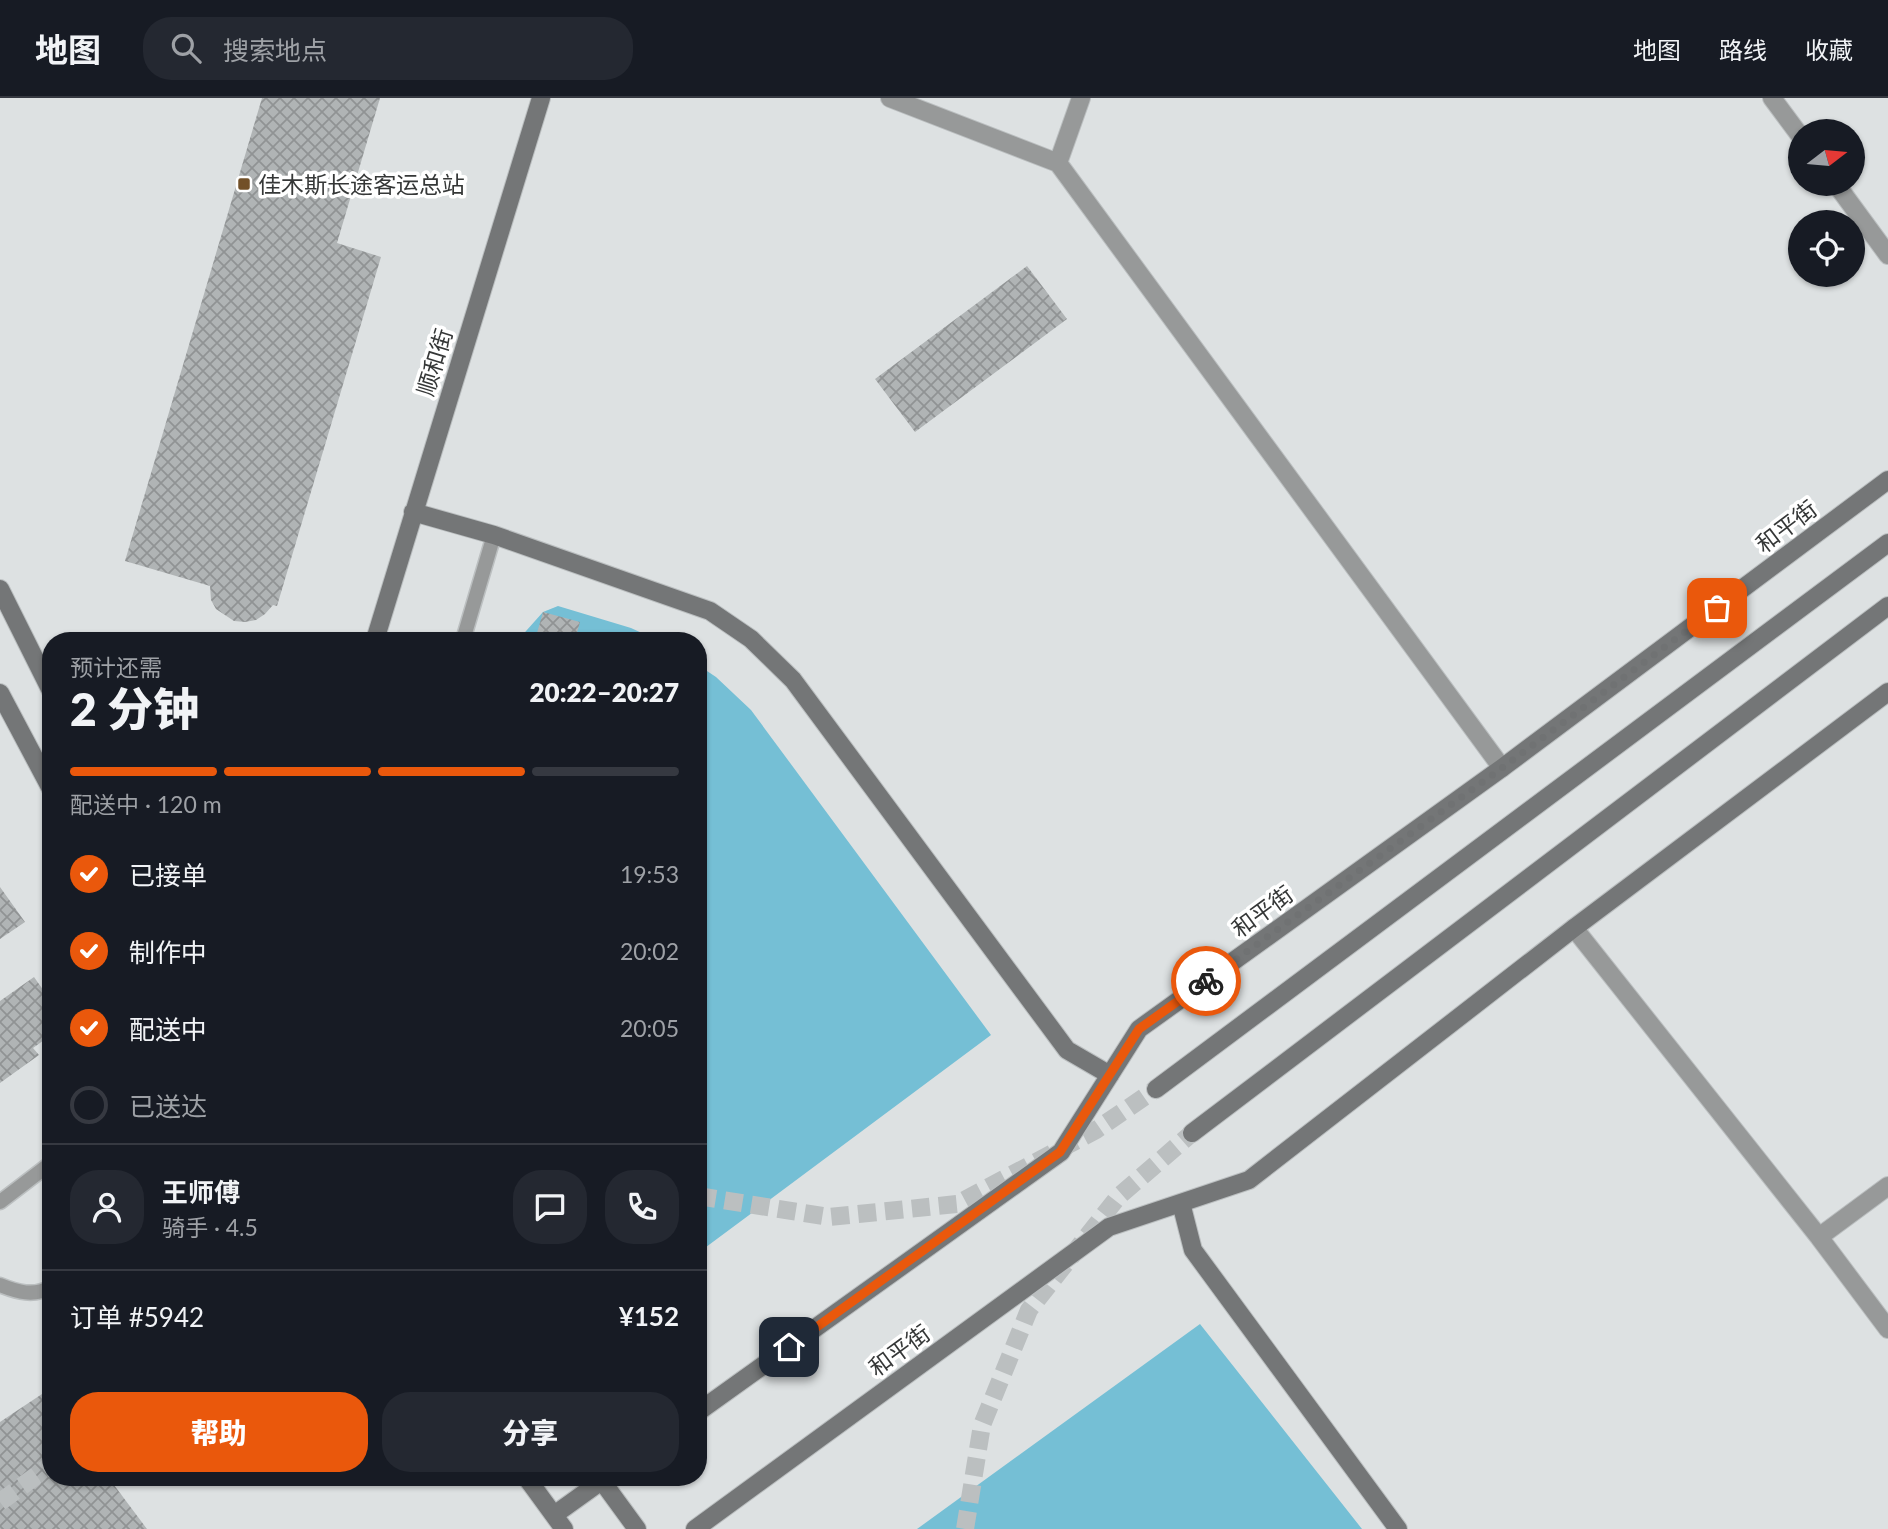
<!DOCTYPE html>
<html lang="zh">
<head>
<meta charset="utf-8">
<style>
	:root { --surface:#171b24; --page:#242831; --text:#f1f3f6; --muted:#9ea1a6; --line:#363941; --accent:#ea580c }
	body { margin:0; font-family:Lato,"Noto Sans SC",sans-serif; background:var(--page); color:var(--text); height:100vh; display:flex; flex-direction:column; font-size:26px; white-space:nowrap }
	* { box-sizing:border-box; margin:0 }
	p { font-size:23px; color:var(--muted) }
	.icon { flex:none; width:38px; height:38px; fill:none; stroke:currentColor; stroke-width:2; stroke-linecap:round; stroke-linejoin:round }
	.map { position:relative; flex:1; overflow:hidden }
	.panel { position:absolute; left:42px; top:534px; width:665px; height:854px; display:flex; flex-direction:column; background:var(--surface); border-radius:28px; box-shadow:0 2px 5px #0004 }
	.panel>* { flex:none }
	.needle { width:46px; rotate:74deg }
	.tools { position:absolute; left:1788px; top:21px; display:grid; gap:14px }
	.tools a { display:grid; place-items:center; width:77px; height:77px; border-radius:50%; background:var(--surface); box-shadow:0 2px 5px #0004; font-size:35px }
	.pin { position:absolute; display:grid; place-items:center; width:60px; height:60px; color:#fff; margin:-30px; border-radius:14px; box-shadow:0 4px 10px #0006 }
	.courier { position:absolute; display:grid; place-items:center; width:70px; height:70px; margin:-35px; border:5px solid #ea580c; border-radius:50%; background:#fff; color:#222; box-shadow:0 2px 9px #0007 }
	.overview em { font-style:normal; font-weight:800 }
	.overview div { display:flex; flex-direction:column-reverse }
	.overview { display:flex; align-items:center; justify-content:space-between; height:119px; padding:0 28px }
	h1 { font-size:46px; font-weight:800; line-height:52px }
	.bar { display:grid; grid-template-columns:repeat(4,1fr); gap:10px 7px; align-content:center; height:84px; padding:0 28px }
	.bar i { height:9px; border-radius:5px; background:var(--line) }
	.bar .on { background:var(--accent) }
	.bar p { grid-column:span 4 }
	.line { display:flex; align-items:center; gap:18px; padding:0 28px; border-top:2px solid var(--line) }
	.line div { flex:1 }
	.round { display:grid; place-items:center; flex:none; width:74px; height:74px; border-radius:28px; background:var(--page) }
	ol { padding:0 28px; list-style:none }
	li { display:flex; align-items:center; gap:21px; height:77px }
	li p { margin-inline-start:auto }
	li .icon { padding:7px; border-radius:50%; background:var(--accent); color:#fff; stroke-width:4 }
	li:last-child { color:var(--muted) }
	li i { width:38px; height:38px; border:4px solid var(--line); border-radius:50% }
	.primary-button { display:flex; gap:14px; margin-top:auto; padding:14px 28px }
	.primary-button a { flex:1; height:80px; border-radius:28px; background:var(--accent); color:#fff; font-size:28px; font-weight:800; line-height:80px; text-align:center }
	.primary-button a+a { background:var(--page); color:var(--text) }
	header { display:flex; align-items:center; gap:42px; box-sizing:border-box; height:98px; padding:0 35px; background:var(--surface); border-bottom:2px solid var(--line) }
	header strong { font-size:33px }
	nav { display:flex; gap:38px; margin-inline-start:auto; font-size:24px }
	.search { width:490px; height:63px; background:var(--page); display:flex; align-items:center; gap:18px; box-sizing:border-box; padding:0 24px; border-radius:28px; color:var(--muted); font-size:26px }
	.map>svg:first-child { display:block }
	.park { fill:#75bfd5 }
	.building { fill:url(#building-cross-hatch) }
	.lines { fill:none; stroke-linecap:round; stroke-linejoin:round }
	.secondary-tunnel { stroke:#bbbfc0; stroke-width:18; stroke-dasharray:18 9; stroke-linecap:butt }
	.lane-casing { stroke:#bbbfc0; stroke-width:17 }
	.street-casing { stroke:#bbbfc0; stroke-width:20 }
	.secondary-casing { stroke:#bbbfc0; stroke-width:20 }
	.lane { stroke:#979999; stroke-width:14 }
	.street { stroke:#979999; stroke-width:18 }
	.secondary { stroke:#747677; stroke-width:18 }
	.done { stroke:#707273; stroke-width:7; stroke-dasharray:0 12.6 }
	.route { stroke:#ea580c; stroke-width:9 }
	.poi-dot { fill:#725028; stroke:#fff; stroke-width:2.5 }
	.labels { text-anchor:middle; dominant-baseline:central; stroke-width:7; stroke-linejoin:round; paint-order:stroke }
	.poi-label { font-size:23px; fill:#353737; stroke:#fff; text-anchor:start }
	.street-label { font-size:23px; fill:#353737; stroke:#fff }
</style>
</head>
<body>
<header>
<strong>地图</strong>
<div class="search"><svg class="icon" aria-label="search" viewBox="0 0 24 24"><circle cx="10" cy="10" r="6"/><path d="M15 15l6 6"/></svg>搜索地点</div>
<nav><a>地图</a><a>路线</a><a>收藏</a></nav>
</header>
<div class="map">
<svg width="1888" height="1431" viewBox="0 0 1888 1431">
	<defs>
		<pattern id="building-cross-hatch" width="8" height="8" patternUnits="userSpaceOnUse" patternTransform="scale(1.75)"><rect width="8" height="8" fill="#b0b4b5"/><path d="M0 0l8 8M0 8l8-8" fill="none" stroke="#909394"/></pattern>
	</defs>
	<rect width="100%" height="100%" fill="#dde1e2"/>
	<!-- park -->
	<path class="park" d="M558 508 631 530 657 542H518L543 514Z
		M698 567 716 579 751 612 991 937 698 1155Z
		M1200 1226 1362 1431H917Z"/>
	<!-- building -->
	<path class="building" d="M262 0H380L337 145 381 159 277 508 273 507 265 516 256 522 245 524 234 523 216 511 211 502 210 488 125 463Z
		M1027 168 1067 221 915 334 875 281Z
		M543 514 580 524 575 542H535Z
		M0 789 25 824 0 841Z
		M34 879 51 903V937L33 950 39 957 0 985V903Z
		M45 1294 51 1302V1379H108L147 1431H0V1324Z"/>
	<g class="lines">
		<!-- secondary-tunnel -->
		<path class="secondary-tunnel" d="M698 1098 829 1119 957 1106 1096 1032 1156 991
			M0 1404 51 1367
			M965 1431 982 1327 1029 1212 1118 1099 1192 1035"/>
		<!-- lane casing -->
		<g class="lane-casing">
			<path id="lane" d="M463 542 494 437
				M0 1104 51 1065
				M0 1187C17 1194 34 1199 51 1189"/>
		</g>
		<!-- street casing -->
		<g class="street-casing">
			<path id="street" d="M890 0 1058 65 1502 670
				M1772 0 1801 39
				M1058 65 1081 0
				M1836 86 1888 157
				M1574 830 1819 1139 1888 1231
				M1819 1139 1888 1088"/>
		</g>
		<!-- secondary casing -->
		<g class="secondary-casing">
			<path id="secondary" d="M413 414 494 437 710 513 751 541 793 582 1067 952 1110 977
				M0 491 51 593
				M375 542 541 0
				M0 595 51 691
				M1156 991 1888 445
				M1192 1035 1888 508
				M1181 1105 1193 1152 1398 1431
				M698 1314 1061 1054 1139 931 1502 670 1888 382
				M526 1379 564 1431
				M599 1379 637 1431
				M554 1417 607 1379
				M695 1431 1109 1129 1249 1082 1574 830 1888 594"/>
		</g>
		<!-- lane -->
		<use href="#lane" class="lane"/>
		<!-- street -->
		<use href="#street" class="street"/>
		<!-- secondary -->
		<use href="#secondary" class="secondary"/>
	</g>
	<g class="lines">
		<!-- done -->
		<path class="done" d="M1206 883 1502 670 1717 510"/>
		<!-- route -->
		<path class="route" d="M789 1249 1060 1054 1139 931 1206 883"/>
	</g>
	<!-- markers -->
	<rect class="poi-dot" x="237" y="79" width="14" height="14" rx="3.5"/>
	<g class="labels">
		<!-- poi labels -->
		<g class="poi-label">
			<text x="258" y="86">佳木斯长途客运总站</text>
		</g>
		<!-- street labels -->
		<g class="street-label">
			<text transform="translate(434 264) rotate(-73)">顺和街</text>
			<text transform="translate(1786 428) rotate(-37)">和平街</text>
			<text transform="translate(1262 813) rotate(-36)">和平街</text>
			<text transform="translate(899 1252) rotate(-36)">和平街</text>
		</g>
	</g>
</svg>
<div class="tools">
<a><svg class="needle" viewBox="-14 -14 28 28"><path d="M0-13l5 13h-10z" fill="#e53935"/><path d="M0 13l5-13h-10z" fill="#9ea1a6"/></svg></a>
<a><svg class="icon" aria-label="locate" viewBox="0 0 24 24"><circle cx="12" cy="12" r="6"/><path d="M12 2v4M12 18v4M2 12h4M18 12h4"/></svg></a>
</div>
<div class="pin" style="left:1717px;top:510px;background:#ea580c"><svg class="icon" aria-label="bag" viewBox="0 0 24 24"><path d="M5 8h14l-1 12H6zM9 8a3 3 0 0 1 6 0"/></svg></div>
<div class="pin" style="left:789px;top:1249px;background:#1f2937"><svg class="icon" aria-label="home" viewBox="0 0 24 24"><path d="M3 11l9-7 9 7M6 9v11h12V9"/></svg></div>
<div class="courier" style="left:1206px;top:883px"><svg class="icon" aria-label="bike" viewBox="0 0 24 24"><circle cx="6" cy="16" r="4"/><circle cx="18" cy="16" r="4"/><path d="M6 16l4-8h5l3 8M10 8l3 8H6M13 5h3"/></svg></div>
<section class="panel">
<div class="overview"><div><h1>2 分钟</h1><p>预计还需</p></div><em>20:22–20:27</em></div>
<div class="bar"><i class="on"></i><i class="on"></i><i class="on"></i><i></i><p>配送中 · 120 m</p></div>
<ol>
<li><svg class="icon" aria-label="check" viewBox="0 0 24 24"><path d="M5 12l5 5 9-10"/></svg>已接单<p>19:53</p></li>
<li><svg class="icon" aria-label="check" viewBox="0 0 24 24"><path d="M5 12l5 5 9-10"/></svg>制作中<p>20:02</p></li>
<li><svg class="icon" aria-label="check" viewBox="0 0 24 24"><path d="M5 12l5 5 9-10"/></svg>配送中<p>20:05</p></li>
<li><i></i>已送达</li>
</ol>
<div class="line" style="height:126px"><a class="round"><svg class="icon" aria-label="person" viewBox="0 0 24 24"><circle cx="12" cy="8" r="4"/><path d="M4 21q1-7 8-7t8 7"/></svg></a><div><b>王师傅</b><p>骑手 · 4.5</p></div><a class="round"><svg class="icon" aria-label="chat" viewBox="0 0 24 24"><path d="M4 5h16v11H9l-5 4z"/></svg></a><a class="round"><svg class="icon" aria-label="phone" viewBox="0 0 24 24"><path d="M5 4h4l2 5-3 2q2 4 5 5l2-3 5 2v4C11 20 4 13 5 4z"/></svg></a></div>
<div class="line" style="height:91px"><div>订单 #5942</div><b>¥152</b></div>
<div class="primary-button"><a>帮助</a><a>分享</a></div>
</section>
</div>
</body>
</html>
